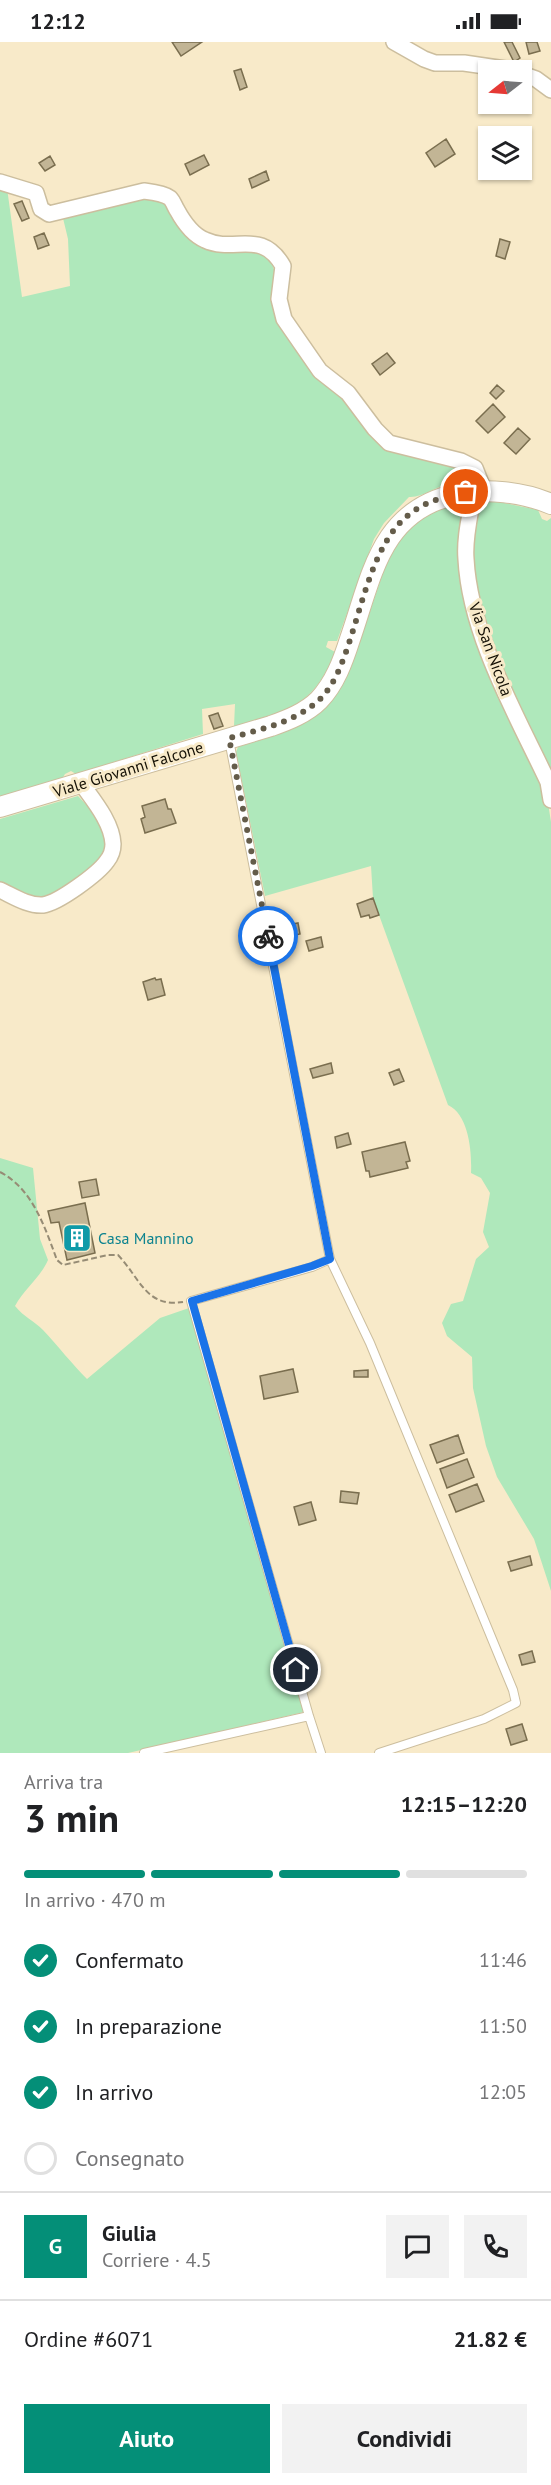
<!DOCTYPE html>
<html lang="it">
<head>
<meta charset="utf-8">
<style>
	:root { --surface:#fff; --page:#f2f2f2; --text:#202124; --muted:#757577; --line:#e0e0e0; --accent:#048f78 }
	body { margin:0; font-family:"PT Sans",sans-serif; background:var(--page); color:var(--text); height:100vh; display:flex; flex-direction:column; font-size:22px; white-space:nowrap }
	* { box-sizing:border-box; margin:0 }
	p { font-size:20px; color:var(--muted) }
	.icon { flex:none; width:33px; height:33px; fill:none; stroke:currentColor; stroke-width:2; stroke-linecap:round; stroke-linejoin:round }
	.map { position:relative; height:1711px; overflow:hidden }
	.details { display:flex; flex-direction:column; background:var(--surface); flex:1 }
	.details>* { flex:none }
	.needle { width:39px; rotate:253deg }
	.fabs { position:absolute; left:478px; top:18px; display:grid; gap:12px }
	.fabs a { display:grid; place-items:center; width:54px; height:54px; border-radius:0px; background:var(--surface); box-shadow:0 2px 4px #0004; font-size:30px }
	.pin { position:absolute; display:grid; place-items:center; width:51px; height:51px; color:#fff; margin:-26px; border:3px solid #fff; border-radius:50%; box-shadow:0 2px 6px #0007 }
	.courier { position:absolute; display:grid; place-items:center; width:60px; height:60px; margin:-30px; border:4px solid #1a73e8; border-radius:50%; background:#fff; color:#222; box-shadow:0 2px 8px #0007 }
	.summary em { font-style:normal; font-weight:700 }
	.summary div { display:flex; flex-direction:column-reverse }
	.summary { display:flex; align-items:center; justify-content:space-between; height:102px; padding:0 24px }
	h1 { font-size:39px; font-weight:700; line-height:45px }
	.bar { display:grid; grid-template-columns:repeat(4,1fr); gap:9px 6px; align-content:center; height:72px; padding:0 24px }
	.bar i { height:8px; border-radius:4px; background:var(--line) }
	.bar .selected { background:var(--accent) }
	.bar p { grid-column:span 4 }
	.line { display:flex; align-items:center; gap:15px; padding:0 24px; border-top:2px solid var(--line) }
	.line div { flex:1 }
	.round { display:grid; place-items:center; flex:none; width:63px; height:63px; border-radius:0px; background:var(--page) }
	ol { padding:0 24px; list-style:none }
	li { display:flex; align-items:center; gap:18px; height:66px }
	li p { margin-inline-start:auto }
	li .icon { padding:6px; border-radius:50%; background:var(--accent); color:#fff; stroke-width:4 }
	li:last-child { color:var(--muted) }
	li i { width:33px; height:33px; border:3px solid var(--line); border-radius:50% }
	.primary-button { display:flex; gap:12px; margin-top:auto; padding:12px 24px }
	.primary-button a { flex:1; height:69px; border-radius:0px; background:var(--accent); color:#fff; font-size:24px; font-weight:700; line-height:69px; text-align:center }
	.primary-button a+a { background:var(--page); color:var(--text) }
	.status { display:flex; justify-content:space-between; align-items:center; height:42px; padding:0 30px; background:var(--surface); direction:ltr }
	.status svg { height:16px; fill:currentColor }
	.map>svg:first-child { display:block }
	.green { fill:#afe8bb }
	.building { fill:#c2b595; stroke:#7a6e4f; stroke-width:1.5 }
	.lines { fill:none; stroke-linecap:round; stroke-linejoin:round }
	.lane-casing { stroke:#ccbe9e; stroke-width:10 }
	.street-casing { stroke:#ccbe9e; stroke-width:18 }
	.secondary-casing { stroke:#ccbe9e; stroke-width:22 }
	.path { stroke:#968c75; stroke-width:2; stroke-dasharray:6 3; stroke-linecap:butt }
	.lane { stroke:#fff; stroke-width:8 }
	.street { stroke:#fff; stroke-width:15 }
	.secondary { stroke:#fff; stroke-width:20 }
	.done { stroke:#645c4a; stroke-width:6; stroke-dasharray:0 10.8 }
	.route { stroke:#1a73e8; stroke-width:8 }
	.labels { text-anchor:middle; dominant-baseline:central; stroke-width:6; stroke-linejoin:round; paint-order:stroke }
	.street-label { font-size:16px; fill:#141005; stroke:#f8eac9 }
	.culture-label { font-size:16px; fill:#0d838f; stroke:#f8eac9; text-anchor:start }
</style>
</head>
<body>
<div class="status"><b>12:12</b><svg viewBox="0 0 49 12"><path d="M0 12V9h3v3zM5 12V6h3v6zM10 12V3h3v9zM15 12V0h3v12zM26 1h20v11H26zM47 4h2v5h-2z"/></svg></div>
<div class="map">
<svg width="551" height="1711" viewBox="0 0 551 1711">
	<rect width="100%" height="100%" fill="#f8eac9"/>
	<!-- green -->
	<path class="green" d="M0 143 7 146 22 255 70 244 68 197 62 172 144 153 169 160 175 175 196 202 207 207 220 206 265 211C280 231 276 242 273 265L368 389 468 427 472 434C466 442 459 440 450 442 436 444 422 456 409 455L384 481 374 497 337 599H328L326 605 335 610C313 666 288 668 234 684L235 662 202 667 203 692 76 732 71 729 65 732 62 737 0 756Z
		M467 459 462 518 496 638 548 761 551 780V1549L534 1497 497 1435 486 1404 473 1346 472 1315 447 1294 442 1281 451 1262 463 1259 476 1217 489 1205 483 1190 490 1151 481 1136 471 1131C472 1110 469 1073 448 1063L379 873 373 856 371 824 265 854 236 710 238 705 279 692 314 675 327 664 338 650 351 625 386 522 401 492 434 468Z
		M495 459 538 468 542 477 547 479 551 476V742L478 569 470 518 476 460Z
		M78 754 95 772 104 795 105 805 99 820 52 855 34 857 0 841V777Z
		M0 1116 33 1126 40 1197 48 1218C40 1236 25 1246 15 1264 24 1275 34 1279 43 1288 58 1304 72 1322 87 1337L160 1276 189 1266 304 1670 128 1711H0Z"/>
	<!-- building -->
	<path class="building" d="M172 0H202L181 14Z
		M504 0H512L520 16 514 20Z
		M526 0H537L540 9 529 12Z
		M241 27 247 45 240 48 234 29Z
		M446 97 455 112 435 125 426 111Z
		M204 113 209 123 190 133 185 122Z
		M50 114 55 123 45 129 39 121Z
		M266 129 269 138 252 146 249 137Z
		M22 159 29 176 22 179 14 162Z
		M44 191 49 203 38 207 34 195Z
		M500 197 510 200 505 217 496 214Z
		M387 311 395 321 380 333 372 322Z
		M497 343 504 349 496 357 490 351Z
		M493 362 505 375 488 391 476 379Z
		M518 386 530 397 516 412 504 401Z
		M218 671 223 684 214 687 209 674Z
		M165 757 168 767H171L176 781 145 791 141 777 145 775 142 764Z
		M373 856 379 873 370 876 369 873 361 875 357 862Z
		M298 881 300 892 277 897 274 886Z
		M321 895 323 905 309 909 306 899Z
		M155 936 156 938 161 937 165 953 148 958 143 940Z
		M331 1021 333 1031 313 1036 310 1027Z
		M399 1027 404 1039 394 1043 389 1031Z
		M348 1091 351 1102 337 1106 335 1095Z
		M405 1100 410 1119 406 1120 408 1126 370 1135 369 1129H366L362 1110Z
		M96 1137 99 1153 82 1156 79 1140Z
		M85 1161 95 1211 67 1218 59 1180 51 1181 48 1169Z
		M293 1327 298 1350 264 1357 260 1334Z
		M368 1328V1335H354V1329Z
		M458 1393 464 1411 437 1421 430 1403Z
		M467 1417 474 1435 447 1446 440 1427Z
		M477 1442 484 1459 456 1470 449 1453Z
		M341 1449 359 1451 357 1462 340 1460Z
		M311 1460 316 1478 299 1483 294 1465Z
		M530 1514 532 1523 511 1529 508 1520Z
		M532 1609 535 1620 522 1623 519 1613Z
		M522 1682 527 1698 511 1703 506 1687Z"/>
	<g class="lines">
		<!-- lane casing -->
		<g class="lane-casing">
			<path id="lane" d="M229 698 330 1217 370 1301 513 1648 516 1661 484 1677 379 1711
				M144 1711 309 1674
				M321 1711 309 1674 191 1259 312 1225 330 1217"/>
		</g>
		<!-- street casing -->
		<g class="street-casing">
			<path id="street" d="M394 0 424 17 435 21H464L512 28
				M522 32 536 37 551 48
				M0 140 36 151 41 167 49 172 144 149C152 150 163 151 170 156 173 159 175 165 177 168 183 179 193 193 205 198 235 212 261 186 283 224L279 257 284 277 320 329 348 351 375 387 389 401 461 419 475 426 484 449
				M474 449C471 470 464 495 466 517 470 593 516 672 548 740L551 758
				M0 848C13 854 28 864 43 863 58 861 98 832 107 819 111 814 113 808 113 802 112 780 93 758 81 741"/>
		</g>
		<!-- secondary casing -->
		<g class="secondary-casing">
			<path id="secondary" d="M0 765 271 684C288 678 306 671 319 658 335 641 343 619 350 597 372 534 380 468 457 452 486 446 523 450 551 462"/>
		</g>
		<!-- path -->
		<path class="path" d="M0 1130C33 1147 45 1186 57 1218L63 1223 108 1213H118C140 1236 146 1266 183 1260"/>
		<!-- lane -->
		<use href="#lane" class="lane"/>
		<!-- street -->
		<use href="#street" class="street"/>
		<!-- secondary -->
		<use href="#secondary" class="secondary"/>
	</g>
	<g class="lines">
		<!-- done -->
		<path class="done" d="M268 894 229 696C259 688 292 681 317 660 334 645 342 622 349 601 363 560 375 497 411 471 427 459 446 454 466 450"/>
		<!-- route -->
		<path class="route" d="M268 894 330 1217 312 1224 192 1259 296 1628"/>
	</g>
	<!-- icons -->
	<defs>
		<g id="building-square" transform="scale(1.5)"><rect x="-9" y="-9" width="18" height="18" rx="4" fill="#0f9aa8" stroke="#f8eac9"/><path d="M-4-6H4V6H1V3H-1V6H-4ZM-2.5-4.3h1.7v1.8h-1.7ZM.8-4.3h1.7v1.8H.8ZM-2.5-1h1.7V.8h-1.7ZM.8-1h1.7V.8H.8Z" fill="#fff"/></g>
	</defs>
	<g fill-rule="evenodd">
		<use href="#building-square" x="77" y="1196"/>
	</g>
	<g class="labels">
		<!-- street labels -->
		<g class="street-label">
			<text transform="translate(491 607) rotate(70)">Via San Nicola</text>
			<text transform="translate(128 727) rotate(-17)">Viale Giovanni Falcone</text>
		</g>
		<!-- culture labels -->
		<g class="culture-label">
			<text x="98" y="1196">Casa Mannino</text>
		</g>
	</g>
</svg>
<div class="fabs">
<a><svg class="needle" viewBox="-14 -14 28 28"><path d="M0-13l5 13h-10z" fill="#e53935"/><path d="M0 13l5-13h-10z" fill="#757577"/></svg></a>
<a><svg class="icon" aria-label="layers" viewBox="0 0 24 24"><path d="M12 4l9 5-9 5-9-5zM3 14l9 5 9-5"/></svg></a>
</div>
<div class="pin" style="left:466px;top:450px;background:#ea580c"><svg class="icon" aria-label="bag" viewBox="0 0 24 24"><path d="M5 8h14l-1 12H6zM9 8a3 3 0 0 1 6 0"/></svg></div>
<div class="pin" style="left:296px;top:1628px;background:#1f2937"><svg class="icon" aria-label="home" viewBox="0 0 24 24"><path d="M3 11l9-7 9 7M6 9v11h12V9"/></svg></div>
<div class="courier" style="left:268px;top:894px"><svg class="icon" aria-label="bike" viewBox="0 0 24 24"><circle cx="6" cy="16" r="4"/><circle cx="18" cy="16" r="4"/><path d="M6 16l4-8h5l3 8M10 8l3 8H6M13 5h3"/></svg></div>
</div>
<section class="details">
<div class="summary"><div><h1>3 min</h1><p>Arriva tra</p></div><em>12:15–12:20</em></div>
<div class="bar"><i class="selected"></i><i class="selected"></i><i class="selected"></i><i></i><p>In arrivo · 470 m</p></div>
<ol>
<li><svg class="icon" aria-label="check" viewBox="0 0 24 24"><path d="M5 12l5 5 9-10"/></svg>Confermato<p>11:46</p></li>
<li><svg class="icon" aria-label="check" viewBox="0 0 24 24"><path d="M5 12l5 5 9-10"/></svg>In preparazione<p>11:50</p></li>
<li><svg class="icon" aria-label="check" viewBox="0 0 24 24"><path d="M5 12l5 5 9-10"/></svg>In arrivo<p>12:05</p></li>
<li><i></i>Consegnato</li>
</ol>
<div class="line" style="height:108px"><b class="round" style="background:var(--accent);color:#fff">G</b><div><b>Giulia</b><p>Corriere · 4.5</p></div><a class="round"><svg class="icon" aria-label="chat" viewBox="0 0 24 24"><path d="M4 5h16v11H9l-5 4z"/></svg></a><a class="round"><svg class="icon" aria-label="phone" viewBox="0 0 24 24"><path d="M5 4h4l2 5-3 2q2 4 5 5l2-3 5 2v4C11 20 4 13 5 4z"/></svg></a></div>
<div class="line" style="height:78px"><div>Ordine #6071</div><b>21.82 €</b></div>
<div class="primary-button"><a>Aiuto</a><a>Condividi</a></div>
</section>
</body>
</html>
